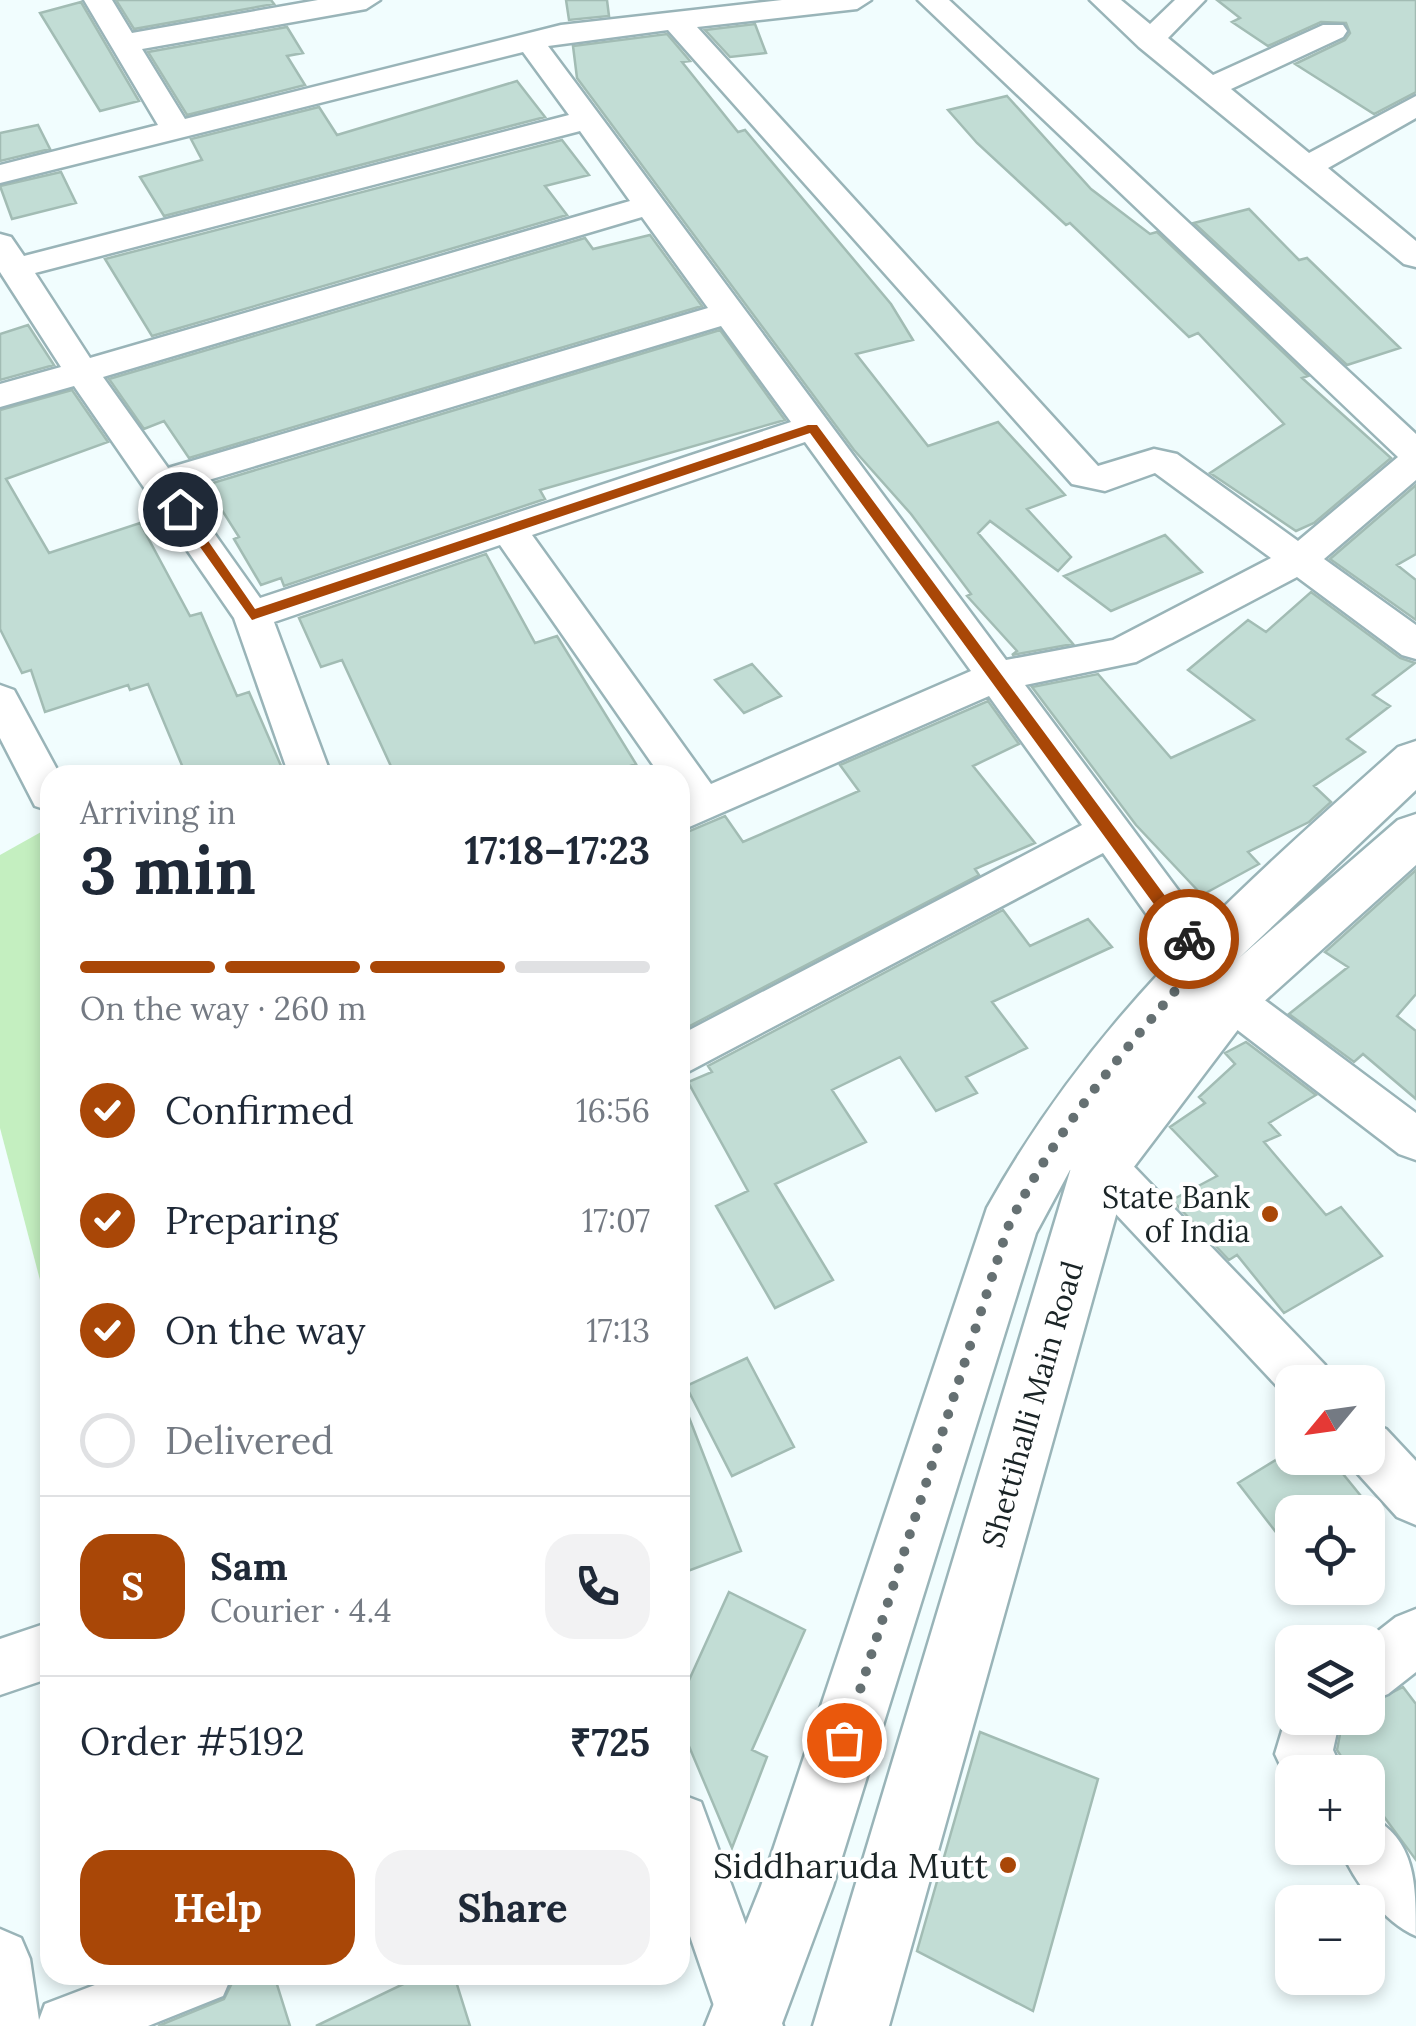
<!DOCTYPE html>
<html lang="en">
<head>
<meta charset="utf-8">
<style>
	:root { --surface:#fff; --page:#f2f2f3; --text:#1f2937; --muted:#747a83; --line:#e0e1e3; --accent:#a94707 }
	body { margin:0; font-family:Lora,serif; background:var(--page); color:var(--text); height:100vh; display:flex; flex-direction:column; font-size:38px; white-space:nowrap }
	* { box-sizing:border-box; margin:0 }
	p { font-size:32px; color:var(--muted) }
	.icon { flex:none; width:55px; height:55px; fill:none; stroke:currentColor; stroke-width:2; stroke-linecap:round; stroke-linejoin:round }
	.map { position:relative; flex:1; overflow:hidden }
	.side { position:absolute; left:40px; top:765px; width:650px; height:1220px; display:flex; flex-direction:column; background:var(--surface); border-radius:30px; box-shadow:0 5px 15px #0003 }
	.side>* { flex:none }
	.needle { width:65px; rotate:241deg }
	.tools { position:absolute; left:1275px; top:1365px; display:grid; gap:20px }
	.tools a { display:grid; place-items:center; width:110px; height:110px; border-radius:20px; background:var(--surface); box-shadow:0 5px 15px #0003; font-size:50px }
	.pin { position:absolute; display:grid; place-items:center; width:85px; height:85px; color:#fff; margin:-42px; border:5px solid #fff; border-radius:50%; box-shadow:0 2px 10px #0007 }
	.courier { position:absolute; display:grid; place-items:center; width:100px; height:100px; margin:-50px; border:8px solid #a94707; border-radius:50%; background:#fff; color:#222; box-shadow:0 2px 12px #0007 }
	.overview em { font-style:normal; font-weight:700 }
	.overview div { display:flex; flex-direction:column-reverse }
	.overview { display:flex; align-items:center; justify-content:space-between; height:170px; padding:0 40px }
	h1 { font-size:65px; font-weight:700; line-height:75px }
	.bar { display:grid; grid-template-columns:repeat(4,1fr); gap:15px 10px; align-content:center; height:120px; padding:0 40px }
	.bar i { height:12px; border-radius:8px; background:var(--line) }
	.bar .selected { background:var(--accent) }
	.bar p { grid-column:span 4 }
	.line { display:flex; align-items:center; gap:25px; padding:0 40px; border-top:2px solid var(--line) }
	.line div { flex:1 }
	.round { display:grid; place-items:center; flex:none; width:105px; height:105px; border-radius:30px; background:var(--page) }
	ol { padding:0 40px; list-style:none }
	li { display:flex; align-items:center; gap:30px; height:110px }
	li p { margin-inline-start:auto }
	li .icon { padding:10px; border-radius:50%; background:var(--accent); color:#fff; stroke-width:4 }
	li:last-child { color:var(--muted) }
	li i { width:55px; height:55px; border:5px solid var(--line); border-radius:50% }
	.primary-button { display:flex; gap:20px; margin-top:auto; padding:20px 40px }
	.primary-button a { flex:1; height:115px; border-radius:30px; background:var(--accent); color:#fff; font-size:40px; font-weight:700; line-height:115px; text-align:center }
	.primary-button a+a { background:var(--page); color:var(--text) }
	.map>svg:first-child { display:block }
	.green { fill:#c4efc0 }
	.building { fill:#c2ddd5; stroke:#a2bcb4; stroke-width:2.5 }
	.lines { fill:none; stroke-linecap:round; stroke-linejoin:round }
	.minor-casing { stroke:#99b4b8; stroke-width:5 }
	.major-casing { stroke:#99b4b8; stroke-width:5 }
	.minor { fill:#fff; fill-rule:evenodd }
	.major { fill:#fff; fill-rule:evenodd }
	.route { fill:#a94707 }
	.done { stroke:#657072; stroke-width:10; stroke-dasharray:0 18 }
	.poi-dot { fill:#a94707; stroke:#fff; stroke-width:4 }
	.labels { text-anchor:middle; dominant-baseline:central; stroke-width:8; stroke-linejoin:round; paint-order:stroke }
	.poi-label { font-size:30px; fill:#1a2426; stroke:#fff; text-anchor:end }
	.street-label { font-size:30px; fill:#1a2426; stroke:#fff }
	.near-poi-label { font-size:35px; fill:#1a2426; stroke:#fff; text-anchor:end }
</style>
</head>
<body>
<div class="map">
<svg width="1416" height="2026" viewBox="0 0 1416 2026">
	<rect width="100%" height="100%" fill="#f1fdfe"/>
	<!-- green -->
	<path class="green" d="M50 827V1318L0 1128V855Z"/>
	<!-- building -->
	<path class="building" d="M116 0H271L274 4 134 29Z
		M566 0H607L609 16 569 20Z
		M1217 0H1416V92L1374 114 1295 64 1345 40 1350 33 1346 23 1321 22 1268 46 1232 22 1240 18Z
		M81 2 139 101 100 111 40 13Z
		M755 24 766 53 730 57 705 30Z
		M287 27 303 53 287 56 305 85 187 115 148 52Z
		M667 34 690 61 682 62 738 132 745 130 891 304 913 340 856 354 928 446 998 422 1065 495 1027 509 1071 557 1058 571 990 521 978 533 1073 644 1012 655 1017 651 967 596 971 594 911 514 854 450 577 78 573 46Z
		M517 81 545 117 164 216 140 177 202 160 191 139 319 107 337 135Z
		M1007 96 1091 189 1150 234 1157 232 1308 376 1302 378 1391 458 1314 523 1296 531 1210 473 1284 424 1198 333 1189 337 1070 223 1066 225 977 143 948 110Z
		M38 125 50 149 0 161V133Z
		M562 140 589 175 545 186 567 215 152 336 105 259Z
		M61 172 76 203 12 219 0 186Z
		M1249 209 1299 260 1307 258 1400 348 1347 365 1194 223Z
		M650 235 702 306 189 458 164 421 144 429 109 379 585 238 593 249Z
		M28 325 54 365 0 380V334Z
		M720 330 785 420 540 490 545 499 284 586 281 578 261 585 234 539 239 537 206 485Z
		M72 390 108 442 6 479 49 553 140 523 190 616 201 613 237 696 249 692 285 775H186L148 684 130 690 128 685 45 712 31 670 22 673 0 629V410Z
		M1416 485V554L1397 565 1416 580V620L1330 559Z
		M1165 535 1202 572 1111 611 1064 576Z
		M486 554 535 643 557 636 636 764 604 775H395L342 660 321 667 299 618Z
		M1311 592 1400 658 1415 663 1373 695 1390 706 1347 739 1365 752 1314 786 1331 802 1309 822 1248 852 1259 864 1202 895 1136 825 1032 687 1098 674 1171 758 1254 720 1188 670 1248 620 1266 632Z
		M752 664 781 696 744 713 715 680Z
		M988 701 1019 744 973 766 1035 843 975 869 979 875 684 1029 680 1022V835L725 816 743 842 859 791 840 765Z
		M1416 870V994L1397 1016 1416 1031V1099L1363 1054 1354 1062 1289 1014 1348 967 1325 952Z
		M1003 910 1030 946 1088 919 1112 947 992 1002 1027 1048 966 1077 977 1093 936 1111 900 1057 832 1090 866 1142 775 1184 833 1280 775 1308 716 1206 748 1191 688 1082 712 1072 708 1066Z
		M1246 1042 1316 1095 1269 1123 1280 1135 1264 1142 1326 1215 1341 1207 1382 1256 1284 1313 1237 1255 1229 1260 1172 1200 1217 1176 1170 1127 1205 1103 1199 1097 1235 1064 1225 1053Z
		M747 1358 794 1447 732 1476 686 1386Z
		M683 1402 741 1551 680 1574V1403Z
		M1279 1458H1330L1374 1512H1292V1553L1238 1483Z
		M729 1592 805 1630 752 1750 767 1757 732 1848 680 1725V1700Z
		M1403 1687 1416 1704V1860L1368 1795V1772H1351L1337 1750 1343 1718H1368V1705Z
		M980 1732 1098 1779 1033 2011 917 1951Z
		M236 1975H274L290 2026H158L224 1999Z
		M422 1975H454L470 2026H316Z"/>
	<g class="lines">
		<!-- minor casing -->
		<g class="minor-casing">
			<path id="minor" d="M84 0H112L132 33 318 0H380L366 9 142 49 185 119 561 25 782 0H871L857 9 697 27 1098 466 1154 449 1177 454 1298 541 1398 457 918 0H949L1416 434V480L1324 559 1416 625V659L1402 655 1297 577 1136 662 1025 685 1219 945 1225 958 1219 971 1203 976 1187 971 1103 853 680 1076V1035L1082 825 989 696 680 831V775H660L500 545 274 622 331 775H289L234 618 74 386 0 407V384L61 367 0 272V234L11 237 24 256 569 115 523 52 0 183V165L158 125ZM668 30 1072 484 1105 491 1155 473 1271 558 1113 640 1006 660 548 46ZM580 131 630 201 90 358 35 273ZM642 217 708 308 168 468 103 377ZM721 326 791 422 260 598 182 488ZM805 442 971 671 711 784 532 535Z
				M1090 0H1121L1150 24 1175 0H1205L1168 38 1213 75 1323 25H1343L1347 31 1343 37 1231 89 1309 153 1416 96V118L1328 168 1416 241V267L1404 264 1139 47Z
				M0 685 14 690 60 775H50V811L35 806 0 738Z
				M1230 981 1246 986 1416 1113V1160L1399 1154 1214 1012 1208 999 1214 986Z
				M1078 1127 1118 1150 1325 1365 1332 1382H1292V1400L1289 1399 1084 1180 1061 1163 1054 1148 1061 1133Z
				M1368 1422 1386 1429 1416 1461V1525L1397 1517 1350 1465 1346 1458H1368Z
				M1416 1609V1672L1388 1694 1368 1702V1642H1364L1396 1617Z
				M50 1622V1678L0 1695V1639Z
				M1292 1698V1718H1340L1333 1750 1343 1772H1292V1790L1275 1754Z
				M680 1794 701 1802 783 2026H721L680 1907Z
				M1368 1815C1416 1839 1416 1883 1416 1936 1383 1922 1354 1881 1340 1848H1368Z
				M0 1929 21 1938 30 1959 39 2020 45 2004 121 1975H232L223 1996 148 2026H0Z"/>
		</g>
		<!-- major casing -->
		<g class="major-casing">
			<path id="major" d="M1416 741V790L1239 958 1398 820 1416 814V865L1249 1015 1127 1176 889 2026H813L1071 1168 1036 1233 833 1886 781 2026H705L761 1886 987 1208C1095 1014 1236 892 1398 747Z"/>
		</g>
		<!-- minor -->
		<use href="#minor" class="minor"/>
		<!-- major -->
		<use href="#major" class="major"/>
	</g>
	<!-- route -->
	<path class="route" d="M808 425H817L1194 935V944H1183L810 433 252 620 173 509 184 506 255 609Z"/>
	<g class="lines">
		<!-- done -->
		<path class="done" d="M844 1740 1008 1227C1058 1123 1129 1046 1203 958L1189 939"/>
	</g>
	<!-- markers -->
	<g class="poi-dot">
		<circle cx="1270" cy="1214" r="10"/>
		<circle cx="1008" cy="1865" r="10"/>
	</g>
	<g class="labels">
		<!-- poi labels -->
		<g class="poi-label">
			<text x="1250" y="1197">State Bank<tspan x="1250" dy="34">of India</tspan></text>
		</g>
		<!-- street labels -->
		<g class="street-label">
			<text transform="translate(1032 1404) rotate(-74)">Shettihalli Main Road</text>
		</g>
		<!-- near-poi labels -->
		<g class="near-poi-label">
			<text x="988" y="1865">Siddharuda Mutt</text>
		</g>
	</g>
</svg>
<div class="tools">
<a><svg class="needle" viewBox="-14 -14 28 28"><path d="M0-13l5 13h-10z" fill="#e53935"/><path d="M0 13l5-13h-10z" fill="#747a83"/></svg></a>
<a><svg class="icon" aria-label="locate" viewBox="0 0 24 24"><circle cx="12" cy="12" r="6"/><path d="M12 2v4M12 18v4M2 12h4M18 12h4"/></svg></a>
<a><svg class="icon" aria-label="layers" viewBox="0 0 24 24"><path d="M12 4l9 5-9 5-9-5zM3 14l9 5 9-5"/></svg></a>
<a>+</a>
<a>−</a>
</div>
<div class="pin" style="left:844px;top:1740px;background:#ea580c"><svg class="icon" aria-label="bag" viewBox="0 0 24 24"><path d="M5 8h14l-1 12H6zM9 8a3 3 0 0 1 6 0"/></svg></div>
<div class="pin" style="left:180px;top:509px;background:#1f2937"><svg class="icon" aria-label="home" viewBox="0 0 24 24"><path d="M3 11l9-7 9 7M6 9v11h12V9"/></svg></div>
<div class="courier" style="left:1189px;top:939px"><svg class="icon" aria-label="bike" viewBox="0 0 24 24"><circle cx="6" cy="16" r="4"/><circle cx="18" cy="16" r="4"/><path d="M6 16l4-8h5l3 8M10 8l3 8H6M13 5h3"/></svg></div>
<section class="side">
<div class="overview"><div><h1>3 min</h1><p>Arriving in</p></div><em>17:18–17:23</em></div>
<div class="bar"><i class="selected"></i><i class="selected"></i><i class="selected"></i><i></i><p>On the way · 260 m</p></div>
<ol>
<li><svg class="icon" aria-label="check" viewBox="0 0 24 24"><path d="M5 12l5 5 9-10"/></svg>Confirmed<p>16:56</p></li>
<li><svg class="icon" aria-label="check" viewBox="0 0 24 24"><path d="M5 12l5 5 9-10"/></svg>Preparing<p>17:07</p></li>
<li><svg class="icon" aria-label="check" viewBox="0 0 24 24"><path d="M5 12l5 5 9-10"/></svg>On the way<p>17:13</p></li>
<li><i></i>Delivered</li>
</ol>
<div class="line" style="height:180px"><b class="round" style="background:var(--accent);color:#fff">S</b><div><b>Sam</b><p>Courier · 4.4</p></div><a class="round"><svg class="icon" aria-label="phone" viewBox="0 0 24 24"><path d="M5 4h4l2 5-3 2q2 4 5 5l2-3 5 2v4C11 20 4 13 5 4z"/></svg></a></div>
<div class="line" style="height:130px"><div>Order #5192</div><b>₹725</b></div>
<div class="primary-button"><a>Help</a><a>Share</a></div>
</section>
</div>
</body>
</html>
